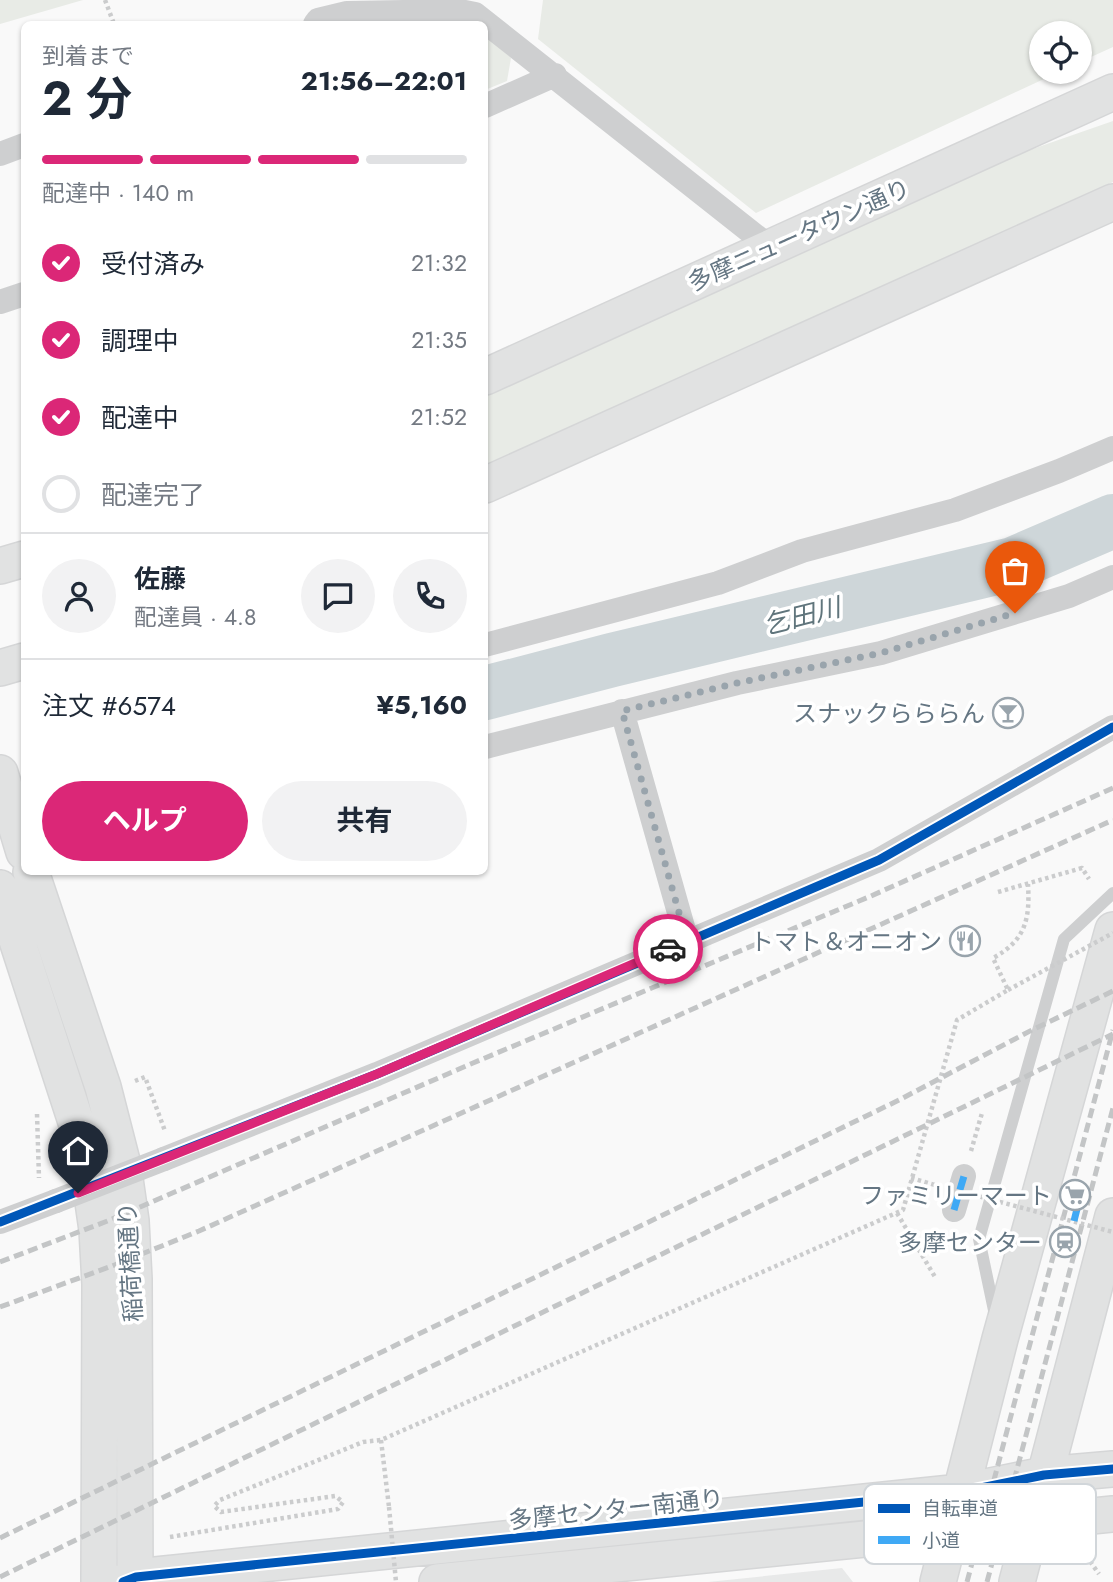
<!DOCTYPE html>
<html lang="ja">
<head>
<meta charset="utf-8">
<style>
	:root { --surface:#fff; --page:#f2f2f3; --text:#1f2937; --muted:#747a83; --line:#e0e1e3; --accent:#db2777 }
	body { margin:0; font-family:Jost,"Noto Sans JP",sans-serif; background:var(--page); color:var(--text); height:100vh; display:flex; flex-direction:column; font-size:26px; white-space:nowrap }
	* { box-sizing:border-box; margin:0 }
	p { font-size:23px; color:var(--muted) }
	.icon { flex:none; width:38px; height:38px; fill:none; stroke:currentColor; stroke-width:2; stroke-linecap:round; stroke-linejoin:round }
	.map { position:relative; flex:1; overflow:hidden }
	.drawer { position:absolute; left:21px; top:21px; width:467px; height:854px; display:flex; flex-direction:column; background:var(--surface); border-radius:10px; box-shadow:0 2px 5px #0004 }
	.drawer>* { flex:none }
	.controls { position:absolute; left:1029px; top:21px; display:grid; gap:14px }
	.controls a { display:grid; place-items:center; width:63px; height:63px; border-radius:50%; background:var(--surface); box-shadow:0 2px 5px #0004; font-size:35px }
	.pin { position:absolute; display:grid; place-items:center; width:60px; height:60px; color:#fff; margin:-72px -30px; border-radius:50% 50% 50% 0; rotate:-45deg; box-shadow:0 0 7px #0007 }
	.pin .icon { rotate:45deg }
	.courier { position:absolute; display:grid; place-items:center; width:70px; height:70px; margin:-35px; border:5px solid #db2777; border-radius:50%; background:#fff; color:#222; box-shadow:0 2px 9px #0007 }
	.headline em { font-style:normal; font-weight:700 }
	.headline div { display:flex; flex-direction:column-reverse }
	.headline { display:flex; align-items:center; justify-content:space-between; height:119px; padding:0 21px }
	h1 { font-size:46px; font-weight:700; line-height:52px }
	.bar { display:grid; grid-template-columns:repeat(4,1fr); gap:10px 7px; align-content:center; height:84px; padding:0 21px }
	.bar i { height:9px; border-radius:5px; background:var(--line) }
	.bar .current { background:var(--accent) }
	.bar p { grid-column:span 4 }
	.line { display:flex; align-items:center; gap:18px; padding:0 21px; border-top:2px solid var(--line) }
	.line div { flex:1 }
	.round { display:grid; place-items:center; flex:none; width:74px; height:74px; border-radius:37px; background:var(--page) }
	ol { padding:0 21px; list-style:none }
	li { display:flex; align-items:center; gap:21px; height:77px }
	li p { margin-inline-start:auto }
	li .icon { padding:7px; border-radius:50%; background:var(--accent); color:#fff; stroke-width:4 }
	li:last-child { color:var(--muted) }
	li i { width:38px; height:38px; border:4px solid var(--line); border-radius:50% }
	.button { display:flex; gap:14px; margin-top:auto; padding:14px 21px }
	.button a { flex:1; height:80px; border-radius:42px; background:var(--accent); color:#fff; font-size:28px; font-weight:700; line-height:80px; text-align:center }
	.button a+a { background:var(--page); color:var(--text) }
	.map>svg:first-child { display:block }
	.built { fill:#e8e9e9 }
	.green { fill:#e8ebe6 }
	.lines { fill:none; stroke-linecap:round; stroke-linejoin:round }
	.river { stroke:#ced6d9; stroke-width:54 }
	.secondary-casing { stroke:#d5d6d7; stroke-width:38 }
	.path { stroke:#cbcccd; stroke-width:4.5; stroke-dasharray:3.5 3.5; stroke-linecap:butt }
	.lane { stroke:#cecfd0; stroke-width:12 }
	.street { stroke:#cecfd0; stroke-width:24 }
	.secondary { stroke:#e1e2e2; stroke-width:35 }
	.rail { stroke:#c3c5c6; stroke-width:5; stroke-dasharray:10 5; stroke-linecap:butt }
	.path-bridge { stroke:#cbcccd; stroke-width:4.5; stroke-dasharray:3.5 3.5; stroke-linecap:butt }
	.street-bridge { stroke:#cecfd0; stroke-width:24 }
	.quiet { stroke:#3fa9f5; stroke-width:7; stroke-dasharray:14 7; stroke-linecap:butt }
	.cycleway-casing { stroke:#fff; stroke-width:13 }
	.cycleway { stroke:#0057b8; stroke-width:9 }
	.done { stroke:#99a4ac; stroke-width:7; stroke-dasharray:0 12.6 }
	.route { stroke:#db2777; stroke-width:9 }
	.labels { text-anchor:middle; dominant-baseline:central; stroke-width:7; stroke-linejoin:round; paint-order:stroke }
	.street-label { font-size:24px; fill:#657683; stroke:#fff }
	.poi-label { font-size:24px; fill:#657683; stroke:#fff; text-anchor:end }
	.water-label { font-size:26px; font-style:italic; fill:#60757c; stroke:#fff }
	.key { fill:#fff; stroke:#d1d6da; stroke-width:2 }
	.key-label { font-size:19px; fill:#657683 }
</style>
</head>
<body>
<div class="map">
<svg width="1113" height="1582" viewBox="0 0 1113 1582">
	<rect width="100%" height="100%" fill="#f9f9f9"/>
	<!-- built -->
	<path class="built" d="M842 1568 853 1582H708Z"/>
	<!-- green -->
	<path class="green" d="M0 0H83L0 24Z
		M543 0H1113V47L1080 62V33H1041V72H1059L756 213 538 39Z
		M485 35 511 58 507 81 485 90Z
		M1113 121V182L972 249 485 465V396L998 161Z"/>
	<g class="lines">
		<!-- river -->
		<path class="river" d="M485 693 612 660 1013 564 1113 521"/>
		<!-- secondary casing -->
		<g class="secondary-casing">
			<path id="secondary" d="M485 377 1113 92
				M485 485 1113 202
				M0 566 24 559
				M0 668 24 661
				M0 773 24 852
				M31 872 103 1087 123 1165 131 1221 134 1279 135 1582
				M0 888 80 1134 89 1174 97 1230 100 1284 99 1582
				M123 1582 136 1577 961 1492 1044 1475 1113 1469
				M437 1582 1113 1514
				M938 1582 1000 1339 1113 930
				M1017 1582 1113 1216"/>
		</g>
		<!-- path -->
		<path class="path" d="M105 0 114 24
			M998 892 1082 868 1089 879
			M135 1081 145 1077 165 1131
			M37 1114 39 1178
			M971 1151 982 1113
			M911 1178 935 1185
			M897 1213 935 1277
			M381 1440 389 1507
			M170 1537 338 1509 343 1502 335 1496 221 1512 214 1506 220 1500 363 1442 381 1440 903 1210 957 1020 1008 990 993 958C1026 940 1030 919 1028 884
			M1082 1550 1099 1574"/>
		<!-- lane -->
		<path class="lane" d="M995 1315 979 1239 1064 939 1113 893"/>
		<!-- street -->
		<path class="street" d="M315 24 318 20 347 13 460 11 475 14 771 248
			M485 106 555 75
			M0 154 24 145
			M0 302 24 294
			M485 645 718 583 802 551 955 510 1059 471 1113 448
			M622 711 687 941
			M485 747 737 683 881 653 1069 596 1113 577
			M164 1159 377 1074 879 860 1113 727
			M954 1210 964 1176
			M0 1222 56 1201"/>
		<!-- secondary -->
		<use href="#secondary" class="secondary"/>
		<!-- rail -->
		<path class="rail" d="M0 1262 110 1220 473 1063 871 896 1113 788
			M0 1307 112 1266 199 1231 1113 820
			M0 1538 899 1100 1032 1030 1113 991
			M0 1577 1113 1034
			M967 1582 1113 1030
			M987 1582 1113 1108"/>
		<!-- path-bridge -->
		<path class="path-bridge" d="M1008 990 1113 933
			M959 1191 1113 1232
			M389 1507 396 1582"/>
		<!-- street-bridge -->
		<path class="street-bridge" d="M56 1201 164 1159"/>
		<!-- quiet -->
		<path class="quiet" d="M954 1210 964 1176
			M1074 1221 1082 1189"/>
		<!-- cycleway casing -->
		<g class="cycleway-casing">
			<path id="cycleway" d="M0 1222 377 1074 879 860 1113 727
				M123 1582 136 1577 961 1492 1044 1475 1113 1469"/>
		</g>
		<!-- cycleway -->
		<use href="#cycleway" class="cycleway"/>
	</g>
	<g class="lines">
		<!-- done -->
		<path class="done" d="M668 949 687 941 622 711 737 683 881 653 1015 613"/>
		<!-- route -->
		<path class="route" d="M78 1193 377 1074 668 949"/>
	</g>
	<!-- icons -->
	<defs>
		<g id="bar-ring" transform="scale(1.575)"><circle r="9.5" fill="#fff" stroke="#99a4ac" stroke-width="1.5"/><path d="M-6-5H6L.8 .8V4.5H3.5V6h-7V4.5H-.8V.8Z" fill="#99a4ac"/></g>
		<g id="restaurant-ring" transform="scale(1.575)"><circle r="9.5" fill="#fff" stroke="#99a4ac" stroke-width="1.5"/><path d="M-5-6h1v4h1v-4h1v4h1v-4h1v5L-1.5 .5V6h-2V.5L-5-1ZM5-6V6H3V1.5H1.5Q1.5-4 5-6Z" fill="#99a4ac"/></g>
		<g id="supermarket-ring" transform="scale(1.575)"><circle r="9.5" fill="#fff" stroke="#99a4ac" stroke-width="1.5"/><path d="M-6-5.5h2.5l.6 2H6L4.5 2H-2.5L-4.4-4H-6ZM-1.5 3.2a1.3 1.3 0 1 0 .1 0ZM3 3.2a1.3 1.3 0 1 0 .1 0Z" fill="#99a4ac"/></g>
		<g id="station-ring" transform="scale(1.575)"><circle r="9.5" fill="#fff" stroke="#99a4ac" stroke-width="1.5"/><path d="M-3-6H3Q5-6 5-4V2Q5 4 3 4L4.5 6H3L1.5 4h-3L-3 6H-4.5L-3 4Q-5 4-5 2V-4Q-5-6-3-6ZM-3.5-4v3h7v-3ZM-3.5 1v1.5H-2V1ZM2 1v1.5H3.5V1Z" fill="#99a4ac"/></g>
	</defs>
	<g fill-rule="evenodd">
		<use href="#bar-ring" x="1008" y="713"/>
		<use href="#restaurant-ring" x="965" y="941"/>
		<use href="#supermarket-ring" x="1075" y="1195"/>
		<use href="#station-ring" x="1065" y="1242"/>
	</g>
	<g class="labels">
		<!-- street labels -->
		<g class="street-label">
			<text transform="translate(799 235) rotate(-24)">多摩ニュータウン通り</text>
			<text transform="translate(130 1262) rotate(-93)">稲荷橋通り</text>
			<text transform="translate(616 1509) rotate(-6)">多摩センター南通り</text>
		</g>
		<!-- poi labels -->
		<g class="poi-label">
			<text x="985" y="713">スナックらららん</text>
			<text x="942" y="941">トマト＆オニオン</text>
			<text x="1052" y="1195">ファミリーマート</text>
			<text x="1042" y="1242">多摩センター</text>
		</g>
		<!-- water labels -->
		<g class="water-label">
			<text transform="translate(802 616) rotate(-14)">乞田川</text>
		</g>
	</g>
	<!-- legend -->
	<rect x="864" y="1484" width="232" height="80" rx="10" class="key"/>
	<rect x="878" y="1504" width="32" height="9" fill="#0057b8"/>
	<rect x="878" y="1536" width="32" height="8" fill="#3fa9f5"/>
	<g class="key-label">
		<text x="922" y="1515">自転車道</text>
		<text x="922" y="1547">小道</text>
	</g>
</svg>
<div class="controls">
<a><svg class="icon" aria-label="locate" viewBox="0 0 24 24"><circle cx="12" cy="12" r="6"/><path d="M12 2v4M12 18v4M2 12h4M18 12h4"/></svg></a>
</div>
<div class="pin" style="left:1015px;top:613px;background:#ea580c"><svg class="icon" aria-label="bag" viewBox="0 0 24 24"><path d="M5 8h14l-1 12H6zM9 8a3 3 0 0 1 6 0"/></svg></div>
<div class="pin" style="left:78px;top:1193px;background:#1f2937"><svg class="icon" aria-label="home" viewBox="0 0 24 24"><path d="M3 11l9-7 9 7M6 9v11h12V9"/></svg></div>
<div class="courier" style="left:668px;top:949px"><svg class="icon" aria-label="car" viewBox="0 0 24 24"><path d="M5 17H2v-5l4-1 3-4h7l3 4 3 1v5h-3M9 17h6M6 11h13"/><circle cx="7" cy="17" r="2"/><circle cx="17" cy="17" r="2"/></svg></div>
<section class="drawer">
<div class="headline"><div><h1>2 分</h1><p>到着まで</p></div><em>21:56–22:01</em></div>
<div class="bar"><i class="current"></i><i class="current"></i><i class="current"></i><i></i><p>配達中 · 140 m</p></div>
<ol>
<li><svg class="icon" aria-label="check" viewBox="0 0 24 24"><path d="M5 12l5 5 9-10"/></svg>受付済み<p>21:32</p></li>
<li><svg class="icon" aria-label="check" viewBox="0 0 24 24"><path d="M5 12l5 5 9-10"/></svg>調理中<p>21:35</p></li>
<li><svg class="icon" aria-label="check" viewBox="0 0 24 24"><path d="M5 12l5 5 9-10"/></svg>配達中<p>21:52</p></li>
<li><i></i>配達完了</li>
</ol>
<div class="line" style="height:126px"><a class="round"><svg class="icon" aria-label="person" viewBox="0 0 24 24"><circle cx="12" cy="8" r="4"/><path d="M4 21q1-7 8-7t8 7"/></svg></a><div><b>佐藤</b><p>配達員 · 4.8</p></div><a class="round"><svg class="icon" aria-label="chat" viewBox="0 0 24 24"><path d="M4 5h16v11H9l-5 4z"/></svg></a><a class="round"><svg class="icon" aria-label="phone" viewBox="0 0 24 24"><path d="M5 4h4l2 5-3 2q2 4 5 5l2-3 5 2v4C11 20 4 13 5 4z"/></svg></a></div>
<div class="line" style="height:91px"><div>注文 #6574</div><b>¥5,160</b></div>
<div class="button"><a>ヘルプ</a><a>共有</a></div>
</section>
</div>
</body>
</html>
